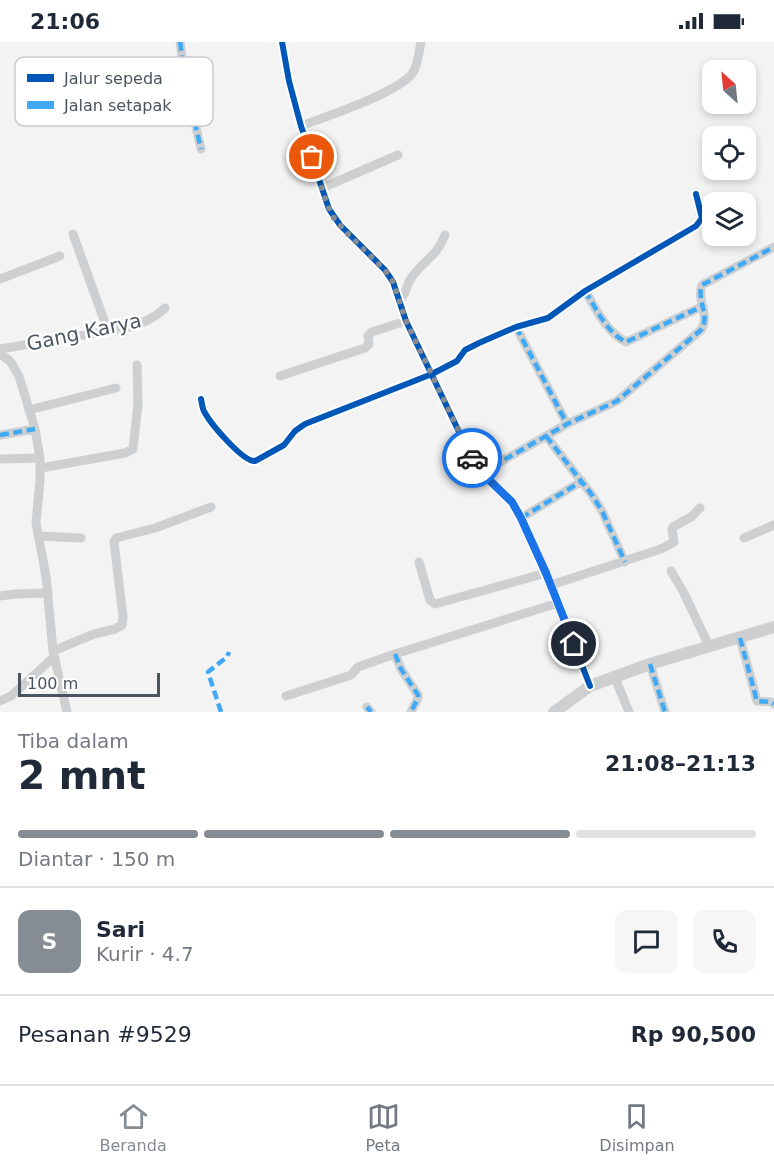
<!DOCTYPE html>
<html lang="id">
<head>
<meta charset="utf-8">
<style>
	:root { --surface:#fff; --page:#f6f6f7; --text:#1f2937; --muted:#747a83; --line:#e0e1e3; --accent:#858c93 }
	body { margin:0; font-family:"DejaVu Sans",sans-serif; background:var(--page); color:var(--text); height:100vh; display:flex; flex-direction:column; font-size:22px; white-space:nowrap }
	* { box-sizing:border-box; margin:0 }
	p { font-size:20px; color:var(--muted) }
	.icon { flex:none; width:33px; height:33px; fill:none; stroke:currentColor; stroke-width:2; stroke-linecap:round; stroke-linejoin:round }
	.map { position:relative; height:670px; overflow:hidden }
	.sheet { display:flex; flex-direction:column; background:var(--surface); flex:1 }
	.sheet>* { flex:none }
	.needle { width:39px; rotate:333deg }
	.fabs { position:absolute; left:702px; top:18px; display:grid; gap:12px }
	.fabs a { display:grid; place-items:center; width:54px; height:54px; border-radius:12px; background:var(--surface); box-shadow:0 3px 9px #0003; font-size:30px }
	.scale { position:absolute; left:18px; bottom:15px; width:142px; box-sizing:border-box; padding-left:6px; border:3px solid #4a555f; border-top:0; font-size:16px; line-height:21px; white-space:nowrap; color:#4a555f; -webkit-text-stroke:4px #fff; paint-order:stroke }
	.pin { position:absolute; display:grid; place-items:center; width:51px; height:51px; color:#fff; margin:-26px; border:3px solid #fff; border-radius:50%; box-shadow:0 2px 6px #0007 }
	.courier { position:absolute; display:grid; place-items:center; width:60px; height:60px; margin:-30px; border:4px solid #1a73e8; border-radius:50%; background:#fff; color:#222; box-shadow:0 2px 8px #0007 }
	.head em { font-style:normal; font-weight:800 }
	.head div { display:flex; flex-direction:column-reverse }
	.head { display:flex; align-items:center; justify-content:space-between; height:102px; padding:0 18px }
	h1 { font-size:39px; font-weight:800; line-height:45px }
	.bar { display:grid; grid-template-columns:repeat(4,1fr); gap:9px 6px; align-content:center; height:72px; padding:0 18px }
	.bar i { height:8px; border-radius:4px; background:var(--line) }
	.bar .selected { background:var(--accent) }
	.bar p { grid-column:span 4 }
	.line { display:flex; align-items:center; gap:15px; padding:0 18px; border-top:2px solid var(--line) }
	.line div { flex:1 }
	.round { display:grid; place-items:center; flex:none; width:63px; height:63px; border-radius:12px; background:var(--page) }
	.status { display:flex; justify-content:space-between; align-items:center; height:42px; padding:0 30px; background:var(--surface); direction:ltr }
	.status svg { height:16px; fill:currentColor }
	.tabs { display:flex; justify-content:space-around; align-items:center; height:84px; border-top:2px solid var(--line); background:var(--surface); font-size:16px; color:var(--muted) }
	.tabs a { display:grid; justify-items:center; gap:3px }
	.tabs .selected { color:var(--accent) }
	.map>svg:first-child { display:block }
	.lines { fill:none; stroke-linecap:round; stroke-linejoin:round }
	.minor { stroke:#cdcfd1; stroke-width:9 }
	.tertiary { stroke:#cdcfd1; stroke-width:12 }
	.quiet { stroke:#3fa9f5; stroke-width:4.5; stroke-dasharray:9 4.5; stroke-linecap:butt }
	.cycleway-casing { stroke:#fff; stroke-width:10 }
	.cycleway { stroke:#0057b8; stroke-width:6 }
	.done { stroke:#858c93; stroke-width:6; stroke-dasharray:0 10.8 }
	.route { stroke:#1a73e8; stroke-width:8 }
	.labels { text-anchor:middle; dominant-baseline:central; stroke-width:5; stroke-linejoin:round; paint-order:stroke }
	.street-label { font-size:20px; fill:#4a555f; stroke:#fff }
	.key { fill:#fff; stroke:#c9cccf; stroke-width:1.5 }
	.key-label { font-size:16px; fill:#4a555f }
</style>
</head>
<body>
<div class="status"><b>21:06</b><svg viewBox="0 0 49 12"><path d="M0 12V9h3v3zM5 12V6h3v6zM10 12V3h3v9zM15 12V0h3v12zM26 1h20v11H26zM47 4h2v5h-2z"/></svg></div>
<div class="map">
<svg width="774" height="670" viewBox="0 0 774 670">
	<rect width="100%" height="100%" fill="#f3f3f3"/>
	<g class="lines">
		<!-- minor -->
		<path class="minor" d="M180 0 186 43 201 107
			M282 0 289 39 301 84 329 167 340 183 385 228 393 240 406 279 472 417 481 431 512 460 521 476 558 561 590 644
			M301 84C327 74 395 52 412 32 418 24 419 9 421 0
			M322 146 398 113
			M73 192 108 289
			M0 237 60 214
			M585 249C596 266 606 290 626 300L703 264
			M399 259C407 252 405 246 410 238 421 220 437 215 445 193
			M516 285 567 382
			M0 307 126 286C141 282 154 277 165 266
			M0 312 10 319 19 334 35 387 40 416V438L36 481 46 534 53 609 67 670
			M280 334 365 306 369 302 368 294 372 290 406 279
			M201 357C202 361 202 367 205 371 211 382 243 420 255 419L284 403 295 389 305 382 432 332 457 319 465 308 479 301 516 285 548 276 585 249 696 184 702 176 696 152
			M29 368 116 346
			M0 393 35 387
			M546 394 592 453 602 469 625 520
			M0 417 40 416
			M41 426 125 411 133 407 138 362 137 323
			M481 431 567 382 617 359 701 288C711 273 696 259 702 243L774 205
			M521 476 582 439
			M38 494 81 496
			M744 496 774 483
			M419 520 430 558 435 562 546 531
			M671 529 684 551 709 604
			M551 543 661 507 674 500 672 488 673 485 691 475 700 466
			M0 554 15 552 48 551
			M740 596 757 659 771 660 774 662
			M53 609 94 592 115 587 122 583 123 575 114 500 116 496 155 486 211 465
			M395 612 401 627 418 653V656L411 670
			M650 622 665 670
			M615 636 629 670
			M286 654 351 633 358 625 395 612 558 561
			M0 659 11 654 54 615
			M367 665 371 670"/>
		<!-- tertiary -->
		<path class="tertiary" d="M554 670 590 644 650 622 774 585"/>
		<!-- quiet -->
		<path class="quiet" d="M180 0 186 43 201 107
			M585 249C596 266 606 290 626 300L703 264
			M516 285 567 382
			M0 393 35 387
			M546 394 592 453 602 469 625 520
			M481 431 567 382 617 359 701 288C711 273 696 259 702 243L774 205
			M521 476 582 439
			M740 596 757 659 771 660 774 662
			M395 612 401 627 418 653V656L411 670
			M650 622 665 670
			M367 665 371 670
			M221 670 208 630 227 615 229 610"/>
		<!-- cycleway casing -->
		<g class="cycleway-casing">
			<path id="cycleway" d="M282 0 289 39 301 84 329 167 340 183 385 228 393 240 406 279 472 417 481 431 512 460 521 476 558 561 590 644
				M201 357C202 361 202 367 205 371 211 382 243 420 255 419L284 403 295 389 305 382 432 332 457 319 465 308 479 301 516 285 548 276 585 249 696 184 702 176 696 152"/>
		</g>
		<!-- cycleway -->
		<use href="#cycleway" class="cycleway"/>
	</g>
	<g class="lines">
		<!-- done -->
		<path class="done" d="M312 115 326 159 333 175 348 192 385 228 393 240 406 279 472 416"/>
		<!-- route -->
		<path class="route" d="M472 416 482 431 512 460 521 476 546 531 574 602"/>
	</g>
	<g class="labels">
		<!-- street labels -->
		<g class="street-label">
			<text transform="translate(84 290) rotate(-12)">Gang Karya</text>
		</g>
	</g>
	<!-- legend -->
	<rect x="15" y="15" width="198" height="69" rx="9" class="key"/>
	<rect x="27" y="32" width="27" height="8" fill="#0057b8"/>
	<rect x="27" y="59" width="27" height="8" fill="#3fa9f5"/>
	<g class="key-label">
		<text x="64" y="42">Jalur sepeda</text>
		<text x="64" y="69">Jalan setapak</text>
	</g>
</svg>
<div class="fabs">
<a><svg class="needle" viewBox="-14 -14 28 28"><path d="M0-13l5 13h-10z" fill="#e53935"/><path d="M0 13l5-13h-10z" fill="#747a83"/></svg></a>
<a><svg class="icon" aria-label="locate" viewBox="0 0 24 24"><circle cx="12" cy="12" r="6"/><path d="M12 2v4M12 18v4M2 12h4M18 12h4"/></svg></a>
<a><svg class="icon" aria-label="layers" viewBox="0 0 24 24"><path d="M12 4l9 5-9 5-9-5zM3 14l9 5 9-5"/></svg></a>
</div>
<div class="scale">100 m</div>
<div class="pin" style="left:312px;top:115px;background:#ea580c"><svg class="icon" aria-label="bag" viewBox="0 0 24 24"><path d="M5 8h14l-1 12H6zM9 8a3 3 0 0 1 6 0"/></svg></div>
<div class="pin" style="left:574px;top:602px;background:#1f2937"><svg class="icon" aria-label="home" viewBox="0 0 24 24"><path d="M3 11l9-7 9 7M6 9v11h12V9"/></svg></div>
<div class="courier" style="left:472px;top:416px"><svg class="icon" aria-label="car" viewBox="0 0 24 24"><path d="M5 17H2v-5l4-1 3-4h7l3 4 3 1v5h-3M9 17h6M6 11h13"/><circle cx="7" cy="17" r="2"/><circle cx="17" cy="17" r="2"/></svg></div>
</div>
<section class="sheet">
<div class="head"><div><h1>2 mnt</h1><p>Tiba dalam</p></div><em>21:08–21:13</em></div>
<div class="bar"><i class="selected"></i><i class="selected"></i><i class="selected"></i><i></i><p>Diantar · 150 m</p></div>
<div class="line" style="height:108px"><b class="round" style="background:var(--accent);color:#fff">S</b><div><b>Sari</b><p>Kurir · 4.7</p></div><a class="round"><svg class="icon" aria-label="chat" viewBox="0 0 24 24"><path d="M4 5h16v11H9l-5 4z"/></svg></a><a class="round"><svg class="icon" aria-label="phone" viewBox="0 0 24 24"><path d="M5 4h4l2 5-3 2q2 4 5 5l2-3 5 2v4C11 20 4 13 5 4z"/></svg></a></div>
<div class="line" style="height:78px"><div>Pesanan #9529</div><b>Rp 90,500</b></div>
</section>
<nav class="tabs">
<a class="selected"><svg class="icon" aria-label="home" viewBox="0 0 24 24"><path d="M3 11l9-7 9 7M6 9v11h12V9"/></svg>Beranda</a>
<a><svg class="icon" aria-label="map" viewBox="0 0 24 24"><path d="M3 6l6-2 6 2 6-2v14l-6 2-6-2-6 2zM9 4v14M15 6v14"/></svg>Peta</a>
<a><svg class="icon" aria-label="saved" viewBox="0 0 24 24"><path d="M7 4h10v16l-5-4-5 4z"/></svg>Disimpan</a>
</nav>
</body>
</html>
